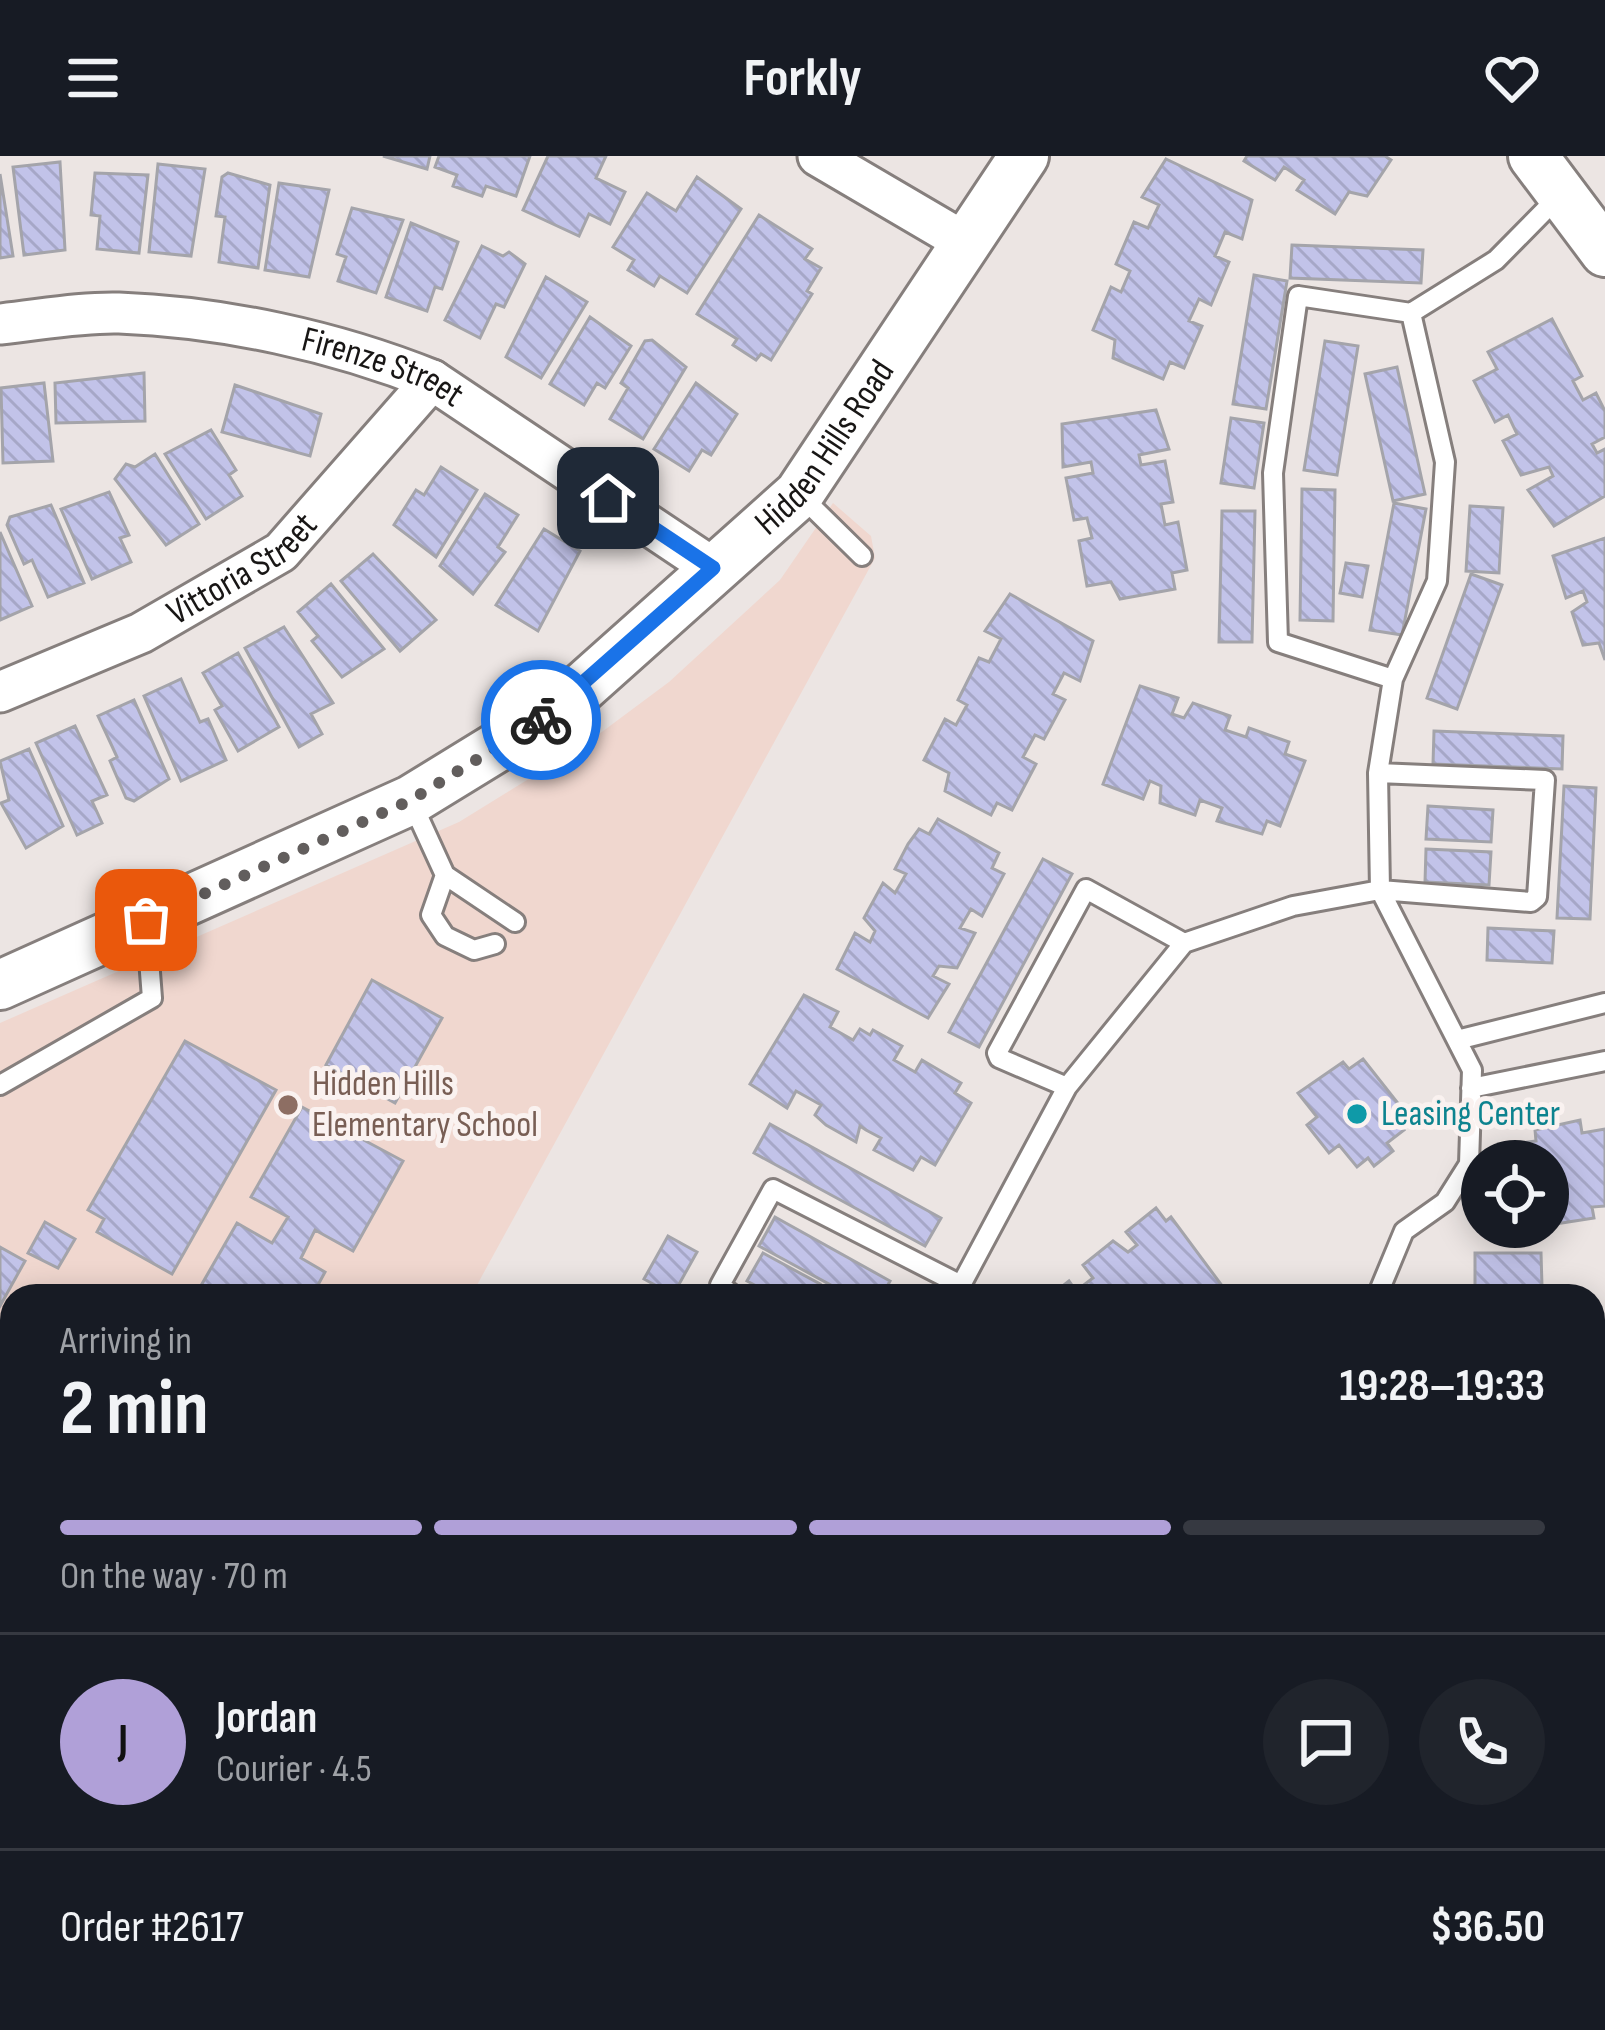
<!DOCTYPE html>
<html lang="en">
<head>
<meta charset="utf-8">
<style>
	:root { --surface:#171b24; --page:#20242c; --text:#f1f3f6; --muted:#9ea1a6; --line:#363941; --accent:#b0a0d8 }
	body { margin:0; font-family:"Sofia Sans Condensed",sans-serif; background:var(--page); color:var(--text); height:100vh; display:flex; flex-direction:column; font-size:45px; white-space:nowrap }
	* { box-sizing:border-box; margin:0 }
	p { font-size:39px; color:var(--muted) }
	.icon { flex:none; width:66px; height:66px; fill:none; stroke:currentColor; stroke-width:2; stroke-linecap:round; stroke-linejoin:round }
	.map { position:relative; flex:1; overflow:hidden }
	.sheet { position:absolute; left:0px; top:1128px; width:1605px; height:747px; display:flex; flex-direction:column; background:var(--surface); border-radius:36px 36px 0 0; box-shadow:0 6px 30px #0003 }
	.sheet>* { flex:none }
	.fabs { position:absolute; left:1461px; top:984px; display:grid; gap:24px }
	.fabs a { display:grid; place-items:center; width:108px; height:108px; border-radius:50%; background:var(--surface); box-shadow:0 6px 30px #0003; font-size:60px }
	.pin { position:absolute; display:grid; place-items:center; width:102px; height:102px; color:#fff; margin:-51px; border-radius:24px; box-shadow:0 6px 18px #0006 }
	.courier { position:absolute; display:grid; place-items:center; width:120px; height:120px; margin:-60px; border:9px solid #1a73e8; border-radius:50%; background:#fff; color:#222; box-shadow:0 3px 15px #0007 }
	.summary em { font-style:normal; font-weight:700 }
	.summary div { display:flex; flex-direction:column-reverse }
	.summary { display:flex; align-items:center; justify-content:space-between; height:204px; padding:0 60px }
	h1 { font-size:78px; font-weight:700; line-height:90px }
	.bar { display:grid; grid-template-columns:repeat(4,1fr); gap:18px 12px; align-content:center; height:144px; padding:0 60px }
	.bar i { height:15px; border-radius:9px; background:var(--line) }
	.bar .current { background:var(--accent) }
	.bar p { grid-column:span 4 }
	.line { display:flex; align-items:center; gap:30px; padding:0 60px; border-top:3px solid var(--line) }
	.line div { flex:1 }
	.round { display:grid; place-items:center; flex:none; width:126px; height:126px; border-radius:63px; background:var(--page) }
	header { display:flex; justify-content:space-between; align-items:center; height:156px; padding:0 60px; background:var(--surface); font-size:54px; font-weight:700 }
	.map>svg:first-child { display:block }
	.education { fill:#f0d7cf }
	.green { fill:#c5ddc8 }
	.building { fill:url(#building-back-hatch); stroke:#a4a4aa; stroke-width:3 }
	.lines { fill:none; stroke-linecap:round; stroke-linejoin:round }
	.service-casing { stroke:#867f7d; stroke-width:24 }
	.minor-casing { stroke:#867f7d; stroke-width:45 }
	.tertiary-casing { stroke:#867f7d; stroke-width:54 }
	.service { stroke:#fff; stroke-width:18 }
	.minor { stroke:#fff; stroke-width:39 }
	.tertiary { stroke:#fff; stroke-width:48 }
	.done { stroke:#625e5d; stroke-width:12; stroke-dasharray:0 21.6 }
	.route { stroke:#1a73e8; stroke-width:15 }
	.education-dot { fill:#8d6e63; stroke:#faf2f0; stroke-width:4.5 }
	.culture-dot { fill:#0f9aa8; stroke:#faf2f0; stroke-width:4.5 }
	.labels { text-anchor:middle; dominant-baseline:central; stroke-width:10; stroke-linejoin:round; paint-order:stroke }
	.street-label { font-size:36px; fill:#181615; stroke:#faf2f0 }
	.education-label { font-size:36px; fill:#785e54; stroke:#faf2f0; text-anchor:start }
	.culture-label { font-size:36px; fill:#0d838f; stroke:#faf2f0; text-anchor:start }
</style>
</head>
<body>
<header><svg class="icon" aria-label="menu" viewBox="0 0 24 24"><path d="M4 6h16M4 12h16M4 18h16"/></svg>Forkly<svg class="icon" aria-label="heart" viewBox="0 0 24 24"><path d="M12 20l-8-8c-3-5 5-10 8-4 3-6 11-1 8 4z"/></svg></header>
<div class="map">
<svg width="1605" height="1874" viewBox="0 0 1605 1874">
	<defs>
		<pattern id="building-back-hatch" width="6" height="6" patternUnits="userSpaceOnUse" patternTransform="scale(3)"><rect width="6" height="6" fill="#c2c3e9"/><path d="M-1 5l2 2M0 0l6 6M5-1l2 2" fill="none" stroke="#a6a7c7"/></pattern>
	</defs>
	<rect width="100%" height="100%" fill="#ece5e3"/>
	<!-- education -->
	<path class="education" d="M833 347 871 380 875 402 471 1140H12V1464L0 1458V867L459 666 587 587 669 526 780 424Z"/>
	<!-- green -->
	<path class="green" d="M0 1458 12 1465V1863H83L77 1874H0Z"/>
	<!-- building -->
	<path class="building" d="M383 0H430L427 13Z
		M439 0H530L516 40 486 30 482 40 453 30 457 19 435 11Z
		M548 0H606L596 22 625 36 610 68 589 58 579 80 523 54Z
		M1247 0H1385L1391 4 1367 40 1349 36 1335 58 1297 34 1304 24 1284 11 1275 24 1244 5Z
		M1166 3 1252 44 1242 83 1225 76 1215 100 1229 106 1211 149 1199 143 1189 165 1202 170 1184 212 1170 206 1163 223 1113 202 1115 184 1093 174 1111 131 1121 136 1130 115 1116 108 1134 66 1148 72 1159 49 1142 41Z
		M60 6 65 94 24 99 13 11Z
		M158 8 205 13 191 100 149 96Z
		M95 17 148 19 139 97 97 93 100 60 91 59Z
		M228 17 270 29 258 112 219 106 225 61 216 60 222 21Z
		M0 18 13 100 0 102Z
		M697 21 741 53 687 137 660 120 654 130 628 114 634 104 613 91 647 37 676 55Z
		M279 27 329 34 309 121 265 114Z
		M352 52 403 64 376 137 338 125 346 101 337 98Z
		M759 59 812 93 805 103 821 112 807 135 812 138 771 204 761 198 756 204 733 189 737 183 697 158Z
		M411 67 458 86 442 133 435 131 427 155 386 141Z
		M1292 89 1423 94 1421 127 1290 122Z
		M482 90 503 100 509 96 525 108 504 151 496 148 480 182 445 164Z
		M1254 119 1287 125 1266 253 1233 248Z
		M546 121 587 146 541 222 506 201Z
		M590 161 631 190 605 232 597 227 584 249 550 228Z
		M1552 163 1582 220 1573 225 1583 244 1596 237 1605 255V281L1592 288 1597 297 1605 293V340L1554 370 1528 334 1553 320 1549 311 1521 319 1503 285 1517 278 1508 259 1495 266 1474 225 1497 213 1488 196Z
		M652 184 686 211 643 283 610 263 628 232 621 227 645 185Z
		M1325 185 1358 190 1337 319 1304 314Z
		M1397 211 1425 338 1393 345 1365 218Z
		M144 217 145 265 56 267 55 227Z
		M44 227 53 305 3 307 1 232Z
		M696 227 737 258 711 299 702 294 689 315 654 293Z
		M235 229 321 258 310 300 222 276Z
		M1156 254 1169 293 1139 299 1141 309 1165 305 1173 346 1161 348 1165 369 1178 366 1187 414 1172 417 1175 433 1120 443 1111 426 1087 430 1079 385 1092 382 1087 362 1074 364 1066 322 1093 317 1091 306 1063 311 1062 268Z
		M1231 262 1264 267 1254 332 1221 327Z
		M211 274 236 314 229 319 242 340 206 363 165 298Z
		M155 298 199 368 166 389 115 323 126 308 135 311Z
		M441 311 477 334 436 401 394 369 416 334 424 339Z
		M1302 333 1335 334 1333 465 1300 464Z
		M109 336 129 379 120 382 131 406 92 423 61 353Z
		M485 338 518 359 498 391 505 396 473 438 440 410Z
		M1394 347 1426 353 1402 479 1370 474Z
		M51 349 84 427 48 441 32 404 24 408 7 369 10 361Z
		M1470 350 1503 352 1499 417 1466 415Z
		M1222 355H1255L1252 486H1219Z
		M544 373 580 395 538 475 496 449Z
		M0 376 32 450 0 464Z
		M1605 382V504L1599 487 1583 489 1572 456 1587 446 1583 435 1566 442 1553 400Z
		M373 398 436 464 400 495 341 425Z
		M1346 407 1368 410 1362 441 1340 437Z
		M1471 418 1502 429 1457 553 1427 542Z
		M331 428 384 493 342 521 312 485 318 480 298 456Z
		M1010 438 1093 485 1080 525 1064 517 1053 538 1065 544 1044 583 1035 579 1023 601 1036 608 1012 654 997 647 991 659 945 635 949 617 924 604 945 563 956 569 967 549 958 544 979 502 989 506 1001 483 985 475Z
		M284 471 333 547 311 558 322 578 299 591 245 492Z
		M238 497 279 571 238 595 215 554 222 550 203 517Z
		M181 523 200 566 208 563 226 604 181 625 144 540Z
		M1140 530 1178 542 1172 558 1184 562 1193 547 1230 560 1225 574 1246 581 1249 572 1289 586 1285 598 1305 605 1280 670 1267 665 1262 678 1217 665 1222 652 1200 644 1195 659 1160 647 1161 630 1150 625 1143 643 1103 628Z
		M134 544 169 623 134 645 126 642 110 605 117 601 98 560Z
		M75 570 107 639 92 645 102 667 77 679 36 587Z
		M1434 575 1563 580 1562 613 1433 608Z
		M29 593 63 670 26 692 1 647 9 644 0 605Z
		M1564 630 1596 632 1590 763 1557 762Z
		M1428 650 1493 654 1491 686 1426 683Z
		M938 663 999 697 992 712 1004 718 982 760 971 753 960 772 975 777 957 812 939 810 933 820 949 828 928 862 837 813 855 777 870 786 875 775 864 762 883 727 895 737 906 718 895 713 908 688 919 673 929 678Z
		M1426 693 1491 696 1489 729 1425 726Z
		M1043 703 1072 718 979 891 949 876Z
		M1488 772 1554 775 1552 807 1487 804Z
		M372 824 442 862 395 947 326 909Z
		M804 839 838 856 830 871 853 884 860 873 870 879 873 874 902 890 894 904 915 916 922 904 961 927 955 937 971 947 935 1009 921 1001 913 1014 874 994 881 982 866 974 860 970 856 986 826 969 815 959 821 949 796 935 787 952 750 928Z
		M185 885 276 934 172 1118 97 1076 104 1063 88 1054Z
		M1363 903 1404 955 1394 962 1404 974 1387 987 1393 995 1374 1010 1368 1002 1357 1011 1339 989 1329 997 1307 969 1317 961 1298 937 1343 906 1349 913Z
		M302 951 403 1005 353 1095 315 1074 301 1102 325 1116 312 1140H195L237 1067 272 1087 288 1061 251 1041Z
		M1580 964 1582 977 1605 973V1050L1592 1051 1594 1062 1549 1069 1548 1005H1522L1519 987 1536 985 1535 974Z
		M770 968 941 1062 925 1090 754 997Z
		M1156 1052 1166 1065 1171 1061 1223 1131 1212 1140H1050L1069 1125 1076 1135 1093 1122 1083 1109 1113 1085 1128 1096 1137 1089 1126 1076Z
		M775 1061 890 1125 882 1140H851L759 1090Z
		M45 1066 75 1083 58 1112 28 1097Z
		M668 1080 697 1096 673 1139 644 1123Z
		M0 1091 25 1105 0 1150Z
		M763 1097 820 1128 814 1140H775L747 1125Z
		M1475 1097H1541L1542 1130H1475Z
		M0 1245 12 1252V1369L0 1363Z
		M1605 1320V1363L1593 1366V1325Z
		M1605 1376V1419L1593 1420V1378Z
		M1593 1564 1605 1579V1596L1593 1605Z
		M1605 1654V1761L1598 1768 1593 1764V1666Z
		M239 1863H352L353 1868 350 1874H306L309 1869 302 1865 298 1874H261Z
		M735 1863H822L812 1874H750Z
		M866 1863H946L939 1871 943 1874H857Z
		M1036 1863H1074L1060 1874H1045Z
		M1129 1863H1181L1167 1874H1115Z
		M1248 1863H1366L1359 1874H1240Z"/>
	<g class="lines">
		<!-- service casing -->
		<g class="service-casing">
			<path id="service" d="M801 340 862 400
				M1393 523 1278 486 1273 317 1298 140 1411 157 1496 104 1559 40
				M412 647 445 719 515 766
				M445 719 431 759 445 780 474 794 495 788
				M1457 884 1605 847
				M0 929 152 842 146 765
				M1067 931 999 902 997 897 1086 733 1184 787
				M1471 932 1605 905
				M734 1140 720 1129 773 1033 961 1129
				M946 1140 961 1129 1067 931 1184 787 1293 750 1380 734 1531 746 1537 741 1545 624 1378 617
				M1377 1140 1404 1075 1445 1046 1469 1008 1472 914 1380 734 1378 617 1393 523 1437 425 1445 306 1411 157"/>
		</g>
		<!-- minor casing -->
		<g class="minor-casing">
			<g id="minor">
				<path d="M818 0 968 88"/>
				<path id="s1" d="M0 168C39 164 80 156 119 157 224 161 335 185 432 224L713 412"/>
				<path id="s2" d="M0 536 141 477 281 396 432 224"/>
			</g>
		</g>
		<!-- tertiary casing -->
		<g class="tertiary-casing">
			<g id="tertiary">
				<path d="M1533 0 1605 96"/>
				<path id="s3" d="M0 829 411 644 556 555 799 338 1024 0"/>
			</g>
		</g>
		<!-- service -->
		<use href="#service" class="service"/>
		<!-- minor -->
		<use href="#minor" class="minor"/>
		<!-- tertiary -->
		<use href="#tertiary" class="tertiary"/>
	</g>
	<g class="lines">
		<!-- done -->
		<path class="done" d="M146 764 411 644 541 564"/>
		<!-- route -->
		<path class="route" d="M541 564 713 412 608 342"/>
	</g>
	<!-- markers -->
	<circle class="education-dot" cx="288" cy="949" r="12"/>
	<circle class="culture-dot" cx="1357" cy="958" r="12"/>
	<g class="labels">
		<!-- street labels -->
		<g class="street-label">
			<text stroke="none"><textPath href="#s1" startOffset="390">Firenze Street</textPath></text>
			<text stroke="none"><textPath href="#s3" startOffset="999">Hidden Hills Road</textPath></text>
			<text stroke="none"><textPath href="#s2" startOffset="273">Vittoria Street</textPath></text>
		</g>
		<!-- education labels -->
		<g class="education-label">
			<text x="312" y="928">Hidden Hills<tspan x="312" dy="41">Elementary School</tspan></text>
		</g>
		<!-- culture labels -->
		<g class="culture-label">
			<text x="1381" y="958">Leasing Center</text>
		</g>
	</g>
</svg>
<div class="fabs">
<a><svg class="icon" aria-label="locate" viewBox="0 0 24 24"><circle cx="12" cy="12" r="6"/><path d="M12 2v4M12 18v4M2 12h4M18 12h4"/></svg></a>
</div>
<div class="pin" style="left:146px;top:764px;background:#ea580c"><svg class="icon" aria-label="bag" viewBox="0 0 24 24"><path d="M5 8h14l-1 12H6zM9 8a3 3 0 0 1 6 0"/></svg></div>
<div class="pin" style="left:608px;top:342px;background:#1f2937"><svg class="icon" aria-label="home" viewBox="0 0 24 24"><path d="M3 11l9-7 9 7M6 9v11h12V9"/></svg></div>
<div class="courier" style="left:541px;top:564px"><svg class="icon" aria-label="bike" viewBox="0 0 24 24"><circle cx="6" cy="16" r="4"/><circle cx="18" cy="16" r="4"/><path d="M6 16l4-8h5l3 8M10 8l3 8H6M13 5h3"/></svg></div>
<section class="sheet">
<div class="summary"><div><h1>2 min</h1><p>Arriving in</p></div><em>19:28–19:33</em></div>
<div class="bar"><i class="current"></i><i class="current"></i><i class="current"></i><i></i><p>On the way · 70 m</p></div>
<div class="line" style="height:216px"><b class="round" style="background:var(--accent);color:#111">J</b><div><b>Jordan</b><p>Courier · 4.5</p></div><a class="round"><svg class="icon" aria-label="chat" viewBox="0 0 24 24"><path d="M4 5h16v11H9l-5 4z"/></svg></a><a class="round"><svg class="icon" aria-label="phone" viewBox="0 0 24 24"><path d="M5 4h4l2 5-3 2q2 4 5 5l2-3 5 2v4C11 20 4 13 5 4z"/></svg></a></div>
<div class="line" style="height:156px"><div>Order #2617</div><b>$36.50</b></div>
</section>
</div>
</body>
</html>
